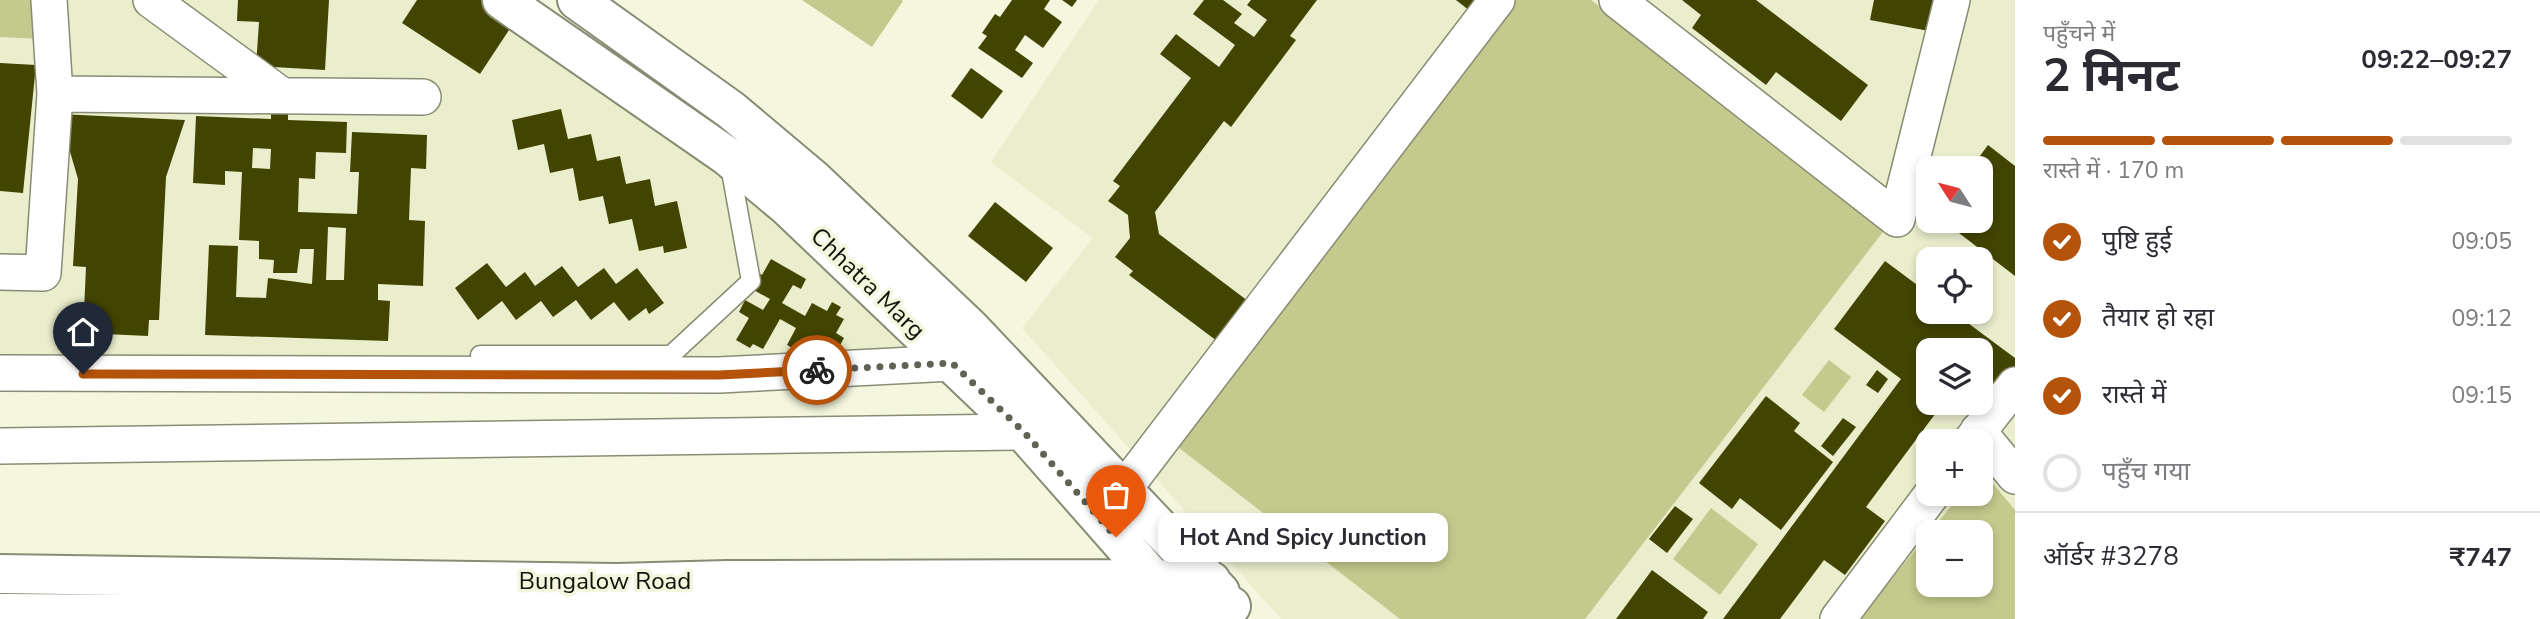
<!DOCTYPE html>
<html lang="hi">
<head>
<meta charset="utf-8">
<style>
	:root { --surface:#fff; --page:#f7f7f7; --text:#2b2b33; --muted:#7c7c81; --line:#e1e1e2; --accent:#b45309 }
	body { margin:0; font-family:"Nunito Sans","Noto Sans Devanagari",sans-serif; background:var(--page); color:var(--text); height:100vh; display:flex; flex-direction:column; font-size:26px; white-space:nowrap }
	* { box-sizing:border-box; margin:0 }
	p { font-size:23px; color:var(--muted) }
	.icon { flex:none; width:38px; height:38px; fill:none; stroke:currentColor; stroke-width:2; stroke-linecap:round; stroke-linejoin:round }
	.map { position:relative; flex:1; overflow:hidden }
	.drawer { display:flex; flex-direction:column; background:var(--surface); width:525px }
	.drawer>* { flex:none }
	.needle { width:46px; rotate:306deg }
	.controls { position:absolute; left:1916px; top:156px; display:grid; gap:14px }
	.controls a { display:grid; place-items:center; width:77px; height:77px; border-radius:14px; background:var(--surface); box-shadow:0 4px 10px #0003; font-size:35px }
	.pin { position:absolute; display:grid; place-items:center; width:60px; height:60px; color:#fff; margin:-72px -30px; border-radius:50% 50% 50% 0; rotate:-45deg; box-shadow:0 0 7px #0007 }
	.pin .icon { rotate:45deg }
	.courier { position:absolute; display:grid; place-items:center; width:70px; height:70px; margin:-35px; border:5px solid #b45309; border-radius:50%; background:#fff; color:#222; box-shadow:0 2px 9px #0007 }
	.bubble { position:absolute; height:49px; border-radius:14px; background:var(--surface); box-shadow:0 4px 10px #0003; font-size:23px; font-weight:700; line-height:49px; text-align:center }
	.headline em { font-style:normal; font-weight:700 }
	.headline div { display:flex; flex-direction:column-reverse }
	.headline { display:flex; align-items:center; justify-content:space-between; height:119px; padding:0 28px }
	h1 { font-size:46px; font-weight:700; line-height:52px }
	.bar { display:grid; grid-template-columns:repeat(4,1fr); gap:10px 7px; align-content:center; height:84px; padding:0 28px }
	.bar i { height:9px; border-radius:5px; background:var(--line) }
	.bar .current { background:var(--accent) }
	.bar p { grid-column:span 4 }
	.line { display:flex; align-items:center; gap:18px; padding:0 28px; border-top:2px solid var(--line) }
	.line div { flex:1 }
	ol { padding:0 28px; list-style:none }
	li { display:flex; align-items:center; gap:21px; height:77px }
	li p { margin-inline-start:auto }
	li .icon { padding:7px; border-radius:50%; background:var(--accent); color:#fff; stroke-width:4 }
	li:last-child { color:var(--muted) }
	li i { width:38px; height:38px; border:4px solid var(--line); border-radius:50% }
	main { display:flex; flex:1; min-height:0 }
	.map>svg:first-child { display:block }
	.built { fill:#eaeecc; fill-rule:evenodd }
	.green { fill:#c4ca8d }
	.building { fill:#424500; fill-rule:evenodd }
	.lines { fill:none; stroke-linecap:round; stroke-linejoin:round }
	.service-casing { stroke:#898c74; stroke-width:21 }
	.minor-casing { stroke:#898c74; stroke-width:38 }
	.tertiary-casing { stroke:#898c74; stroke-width:42 }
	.service { stroke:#fff; stroke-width:18 }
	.minor { stroke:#fff; stroke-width:35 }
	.tertiary { stroke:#fff; stroke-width:38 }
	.done { stroke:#606253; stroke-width:7; stroke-dasharray:0 12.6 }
	.route { stroke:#b45309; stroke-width:9 }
	.labels { text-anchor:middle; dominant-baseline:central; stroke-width:7; stroke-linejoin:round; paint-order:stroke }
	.street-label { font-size:24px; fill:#111209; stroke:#f4f7dd }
</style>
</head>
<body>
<main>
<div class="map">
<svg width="2015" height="619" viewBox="0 0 2015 619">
	<rect width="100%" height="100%" fill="#f4f7dd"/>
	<!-- built -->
	<path class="built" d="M0 0H417L402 23 480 74 510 28 748 194 918 360 0 362Z
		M1099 0H2015V619H1281L1022 328 1093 238 991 162ZM1928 168H1981V220H1928ZM1928 259H1981V312H1928ZM1928 350H1981V402H1928ZM1928 441H1981V494H1928ZM1928 532H1981V584H1928Z"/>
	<!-- green -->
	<path class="green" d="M0 0H39L43 39 0 37Z
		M802 0H901L903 1 872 47Z
		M1516 0H1591L1886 228 1585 619H1400L1174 444Z
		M1829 360 1851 377 1824 412 1802 395Z
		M1981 469 2015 510V619H1859L1928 534V584H1981V532H1930L1961 494H1981Z
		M1711 508 1758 544 1720 595 1673 559Z"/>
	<!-- building -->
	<path class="building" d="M238 0H329L325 70 256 66 259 22 237 21Z
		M417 0H489L517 18 480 74 402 23Z
		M1012 0H1050L1044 9 1062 22 1043 48 1025 35 1015 50 1033 63 1022 78 978 48 987 36 982 33 995 14 1000 17Z
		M1062 0H1077L1072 7Z
		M1204 0H1223L1242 14 1234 23 1254 37 1267 20 1247 5 1251 0H1317L1290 36 1296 40 1231 127 1224 121 1155 212 1159 234 1248 301 1217 341 1129 275 1133 271 1115 257 1130 238 1128 215 1108 201 1120 186 1113 181 1191 78 1160 54 1176 34 1219 67 1235 45 1193 14Z
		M1456 0H1478L1470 11Z
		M1682 0H1756L1868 85 1841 121 1776 72 1766 85 1692 28 1701 15Z
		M1874 0H1934L1929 31 1870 20Z
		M0 63 36 65 23 193 0 191Z
		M971 68 1003 91 982 119 951 96Z
		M271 108 288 109V120L347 122 346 153 316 152 315 179 299 178 298 212 357 214 359 172H350L352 132 427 135 426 169 411 168 409 220 425 221 423 286 378 284V300L390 301 388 341 205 335 209 245 238 246 236 297 266 298 268 278 312 284 314 249H300L297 273H273L274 260 259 259V241L239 240 242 172 225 171V185L193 183 196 116 271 119ZM253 148 271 149 270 169 252 168ZM328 227 346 228 344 280H326Z
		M561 109 568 139 591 134 597 161 620 156 626 184 650 179 655 206 677 201 687 248 664 253 663 246 639 251 632 219 609 224 603 196 579 201 573 168 550 173 544 144 518 150 512 120Z
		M59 114 185 120 166 177 159 320H149L148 336 83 333 86 267 73 266 78 179Z
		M1988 145 2015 166V276L1942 220H1981V168H1971Z
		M995 202 1053 248 1026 282 968 236Z
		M771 259 806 279 801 289 793 285 782 303 805 316 812 303 827 311 832 302 841 307 836 315 844 319 836 333 844 338 834 356 814 346 808 357 787 345 796 328 780 319 763 349 753 344 750 348 736 340 749 318 739 312 745 300 763 310 770 299 750 288 759 273 762 275Z
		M1885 261 1928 293V312H1953L2015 358V368L1997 393 1981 381V350H1928V402H1944L1866 507 1885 521 1845 575 1824 560 1780 619H1723L1901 379 1834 329Z
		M487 263 506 287 525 272 535 286 562 266 578 287 604 268 616 284 637 268 664 303 649 314 646 308 629 321 614 302 591 320 576 300 553 317 541 301 516 320 502 301 478 320 455 288Z
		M1877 370 1888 379 1878 393 1866 385Z
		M1766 396 1800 423 1794 431 1833 462 1781 530 1740 498 1732 509 1699 483Z
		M1843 418 1856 427 1833 456 1821 446Z
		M1675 506 1693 519 1667 553 1649 539Z
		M1652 570 1708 612 1703 619H1616Z"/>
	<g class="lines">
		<!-- service casing -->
		<g class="service-casing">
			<path id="service" d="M480 355H671L751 281 730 166"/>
		</g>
		<!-- minor casing -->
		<g class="minor-casing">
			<path id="minor" d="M151 0 281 95
				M1617 0 1897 219 1952 0
				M55 94 423 97
				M0 272 43 273 55 94 49 0
				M0 373 719 375 952 363
				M1978 431 2015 476
				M1971 441 2015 385
				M0 446 1024 432
				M1124 489 1497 0
				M1838 619 1932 494"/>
		</g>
		<!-- tertiary casing -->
		<g class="tertiary-casing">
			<path id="tertiary" d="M502 0 727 156 788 207 1024 432 1164 591
				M577 0 731 110 813 179 970 328 1220 592
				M0 574 617 583 727 580 1154 579 1211 581
				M0 613 290 615 1181 611 1231 606"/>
		</g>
		<!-- service -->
		<use href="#service" class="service"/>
		<!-- minor -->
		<use href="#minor" class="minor"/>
		<!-- tertiary -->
		<use href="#tertiary" class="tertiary"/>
	</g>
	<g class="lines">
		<!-- done -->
		<path class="done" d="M817 370 952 363 1024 432 1116 537"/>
		<!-- route -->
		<path class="route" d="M83 374 719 375 817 370"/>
	</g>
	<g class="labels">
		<!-- street labels -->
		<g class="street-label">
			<text transform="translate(868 283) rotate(44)">Chhatra Marg</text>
			<text x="605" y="581">Bungalow Road</text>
		</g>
	</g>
</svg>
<div class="controls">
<a><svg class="needle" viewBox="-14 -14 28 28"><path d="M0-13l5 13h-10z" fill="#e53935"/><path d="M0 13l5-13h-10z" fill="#7c7c81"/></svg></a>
<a><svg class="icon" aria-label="locate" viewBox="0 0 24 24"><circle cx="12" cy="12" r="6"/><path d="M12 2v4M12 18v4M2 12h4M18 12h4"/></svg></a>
<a><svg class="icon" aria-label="layers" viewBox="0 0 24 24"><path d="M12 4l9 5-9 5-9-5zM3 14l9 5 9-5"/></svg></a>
<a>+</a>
<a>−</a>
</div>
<div class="pin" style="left:1116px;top:537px;background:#ea580c"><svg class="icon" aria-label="bag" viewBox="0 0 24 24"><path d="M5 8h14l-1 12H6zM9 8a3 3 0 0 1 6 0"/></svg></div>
<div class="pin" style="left:83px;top:374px;background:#1f2937"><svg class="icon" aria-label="home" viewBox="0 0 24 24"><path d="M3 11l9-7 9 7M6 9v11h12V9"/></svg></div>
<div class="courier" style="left:817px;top:370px"><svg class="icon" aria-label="bike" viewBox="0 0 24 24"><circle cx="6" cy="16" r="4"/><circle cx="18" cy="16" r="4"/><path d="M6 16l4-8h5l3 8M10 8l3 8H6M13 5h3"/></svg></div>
<div class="bubble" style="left:1158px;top:513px;width:290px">Hot And Spicy Junction</div>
</div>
<section class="drawer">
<div class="headline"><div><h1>2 मिनट</h1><p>पहुँचने में</p></div><em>09:22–09:27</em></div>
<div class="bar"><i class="current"></i><i class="current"></i><i class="current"></i><i></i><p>रास्ते में · 170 m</p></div>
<ol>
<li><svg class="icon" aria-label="check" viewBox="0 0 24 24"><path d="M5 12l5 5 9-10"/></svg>पुष्टि हुई<p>09:05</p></li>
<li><svg class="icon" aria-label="check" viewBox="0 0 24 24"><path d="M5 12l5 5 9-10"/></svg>तैयार हो रहा<p>09:12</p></li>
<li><svg class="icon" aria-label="check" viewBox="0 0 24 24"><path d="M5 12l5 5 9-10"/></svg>रास्ते में<p>09:15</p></li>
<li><i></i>पहुँच गया</li>
</ol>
<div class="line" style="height:91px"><div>ऑर्डर #3278</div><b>₹747</b></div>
</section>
</main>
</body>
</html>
